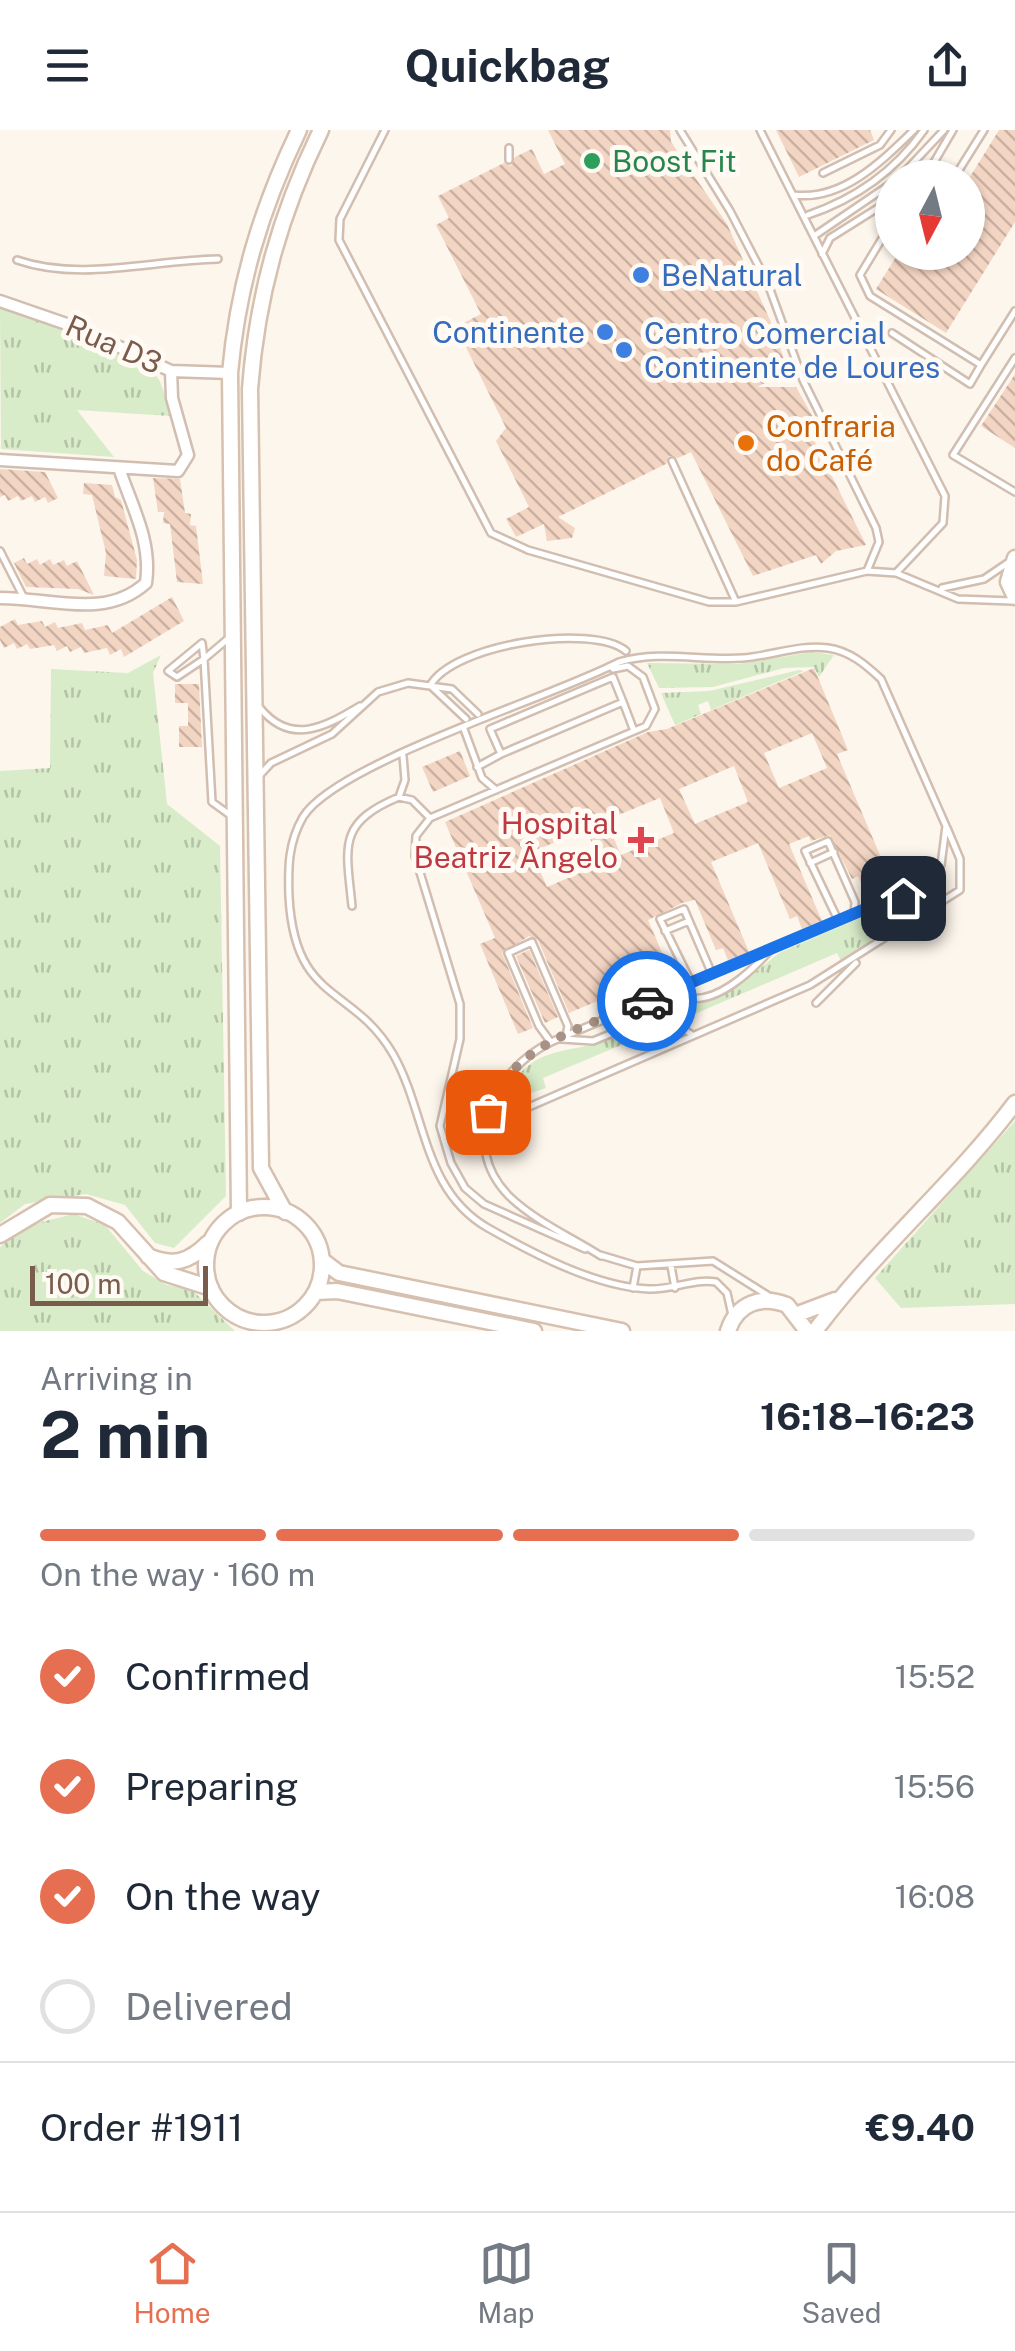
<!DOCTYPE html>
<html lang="en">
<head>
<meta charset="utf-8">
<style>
	:root { --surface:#fff; --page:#f2f2f3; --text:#1f2937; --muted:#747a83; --line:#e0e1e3; --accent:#e76f51 }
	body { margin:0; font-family:"Public Sans",sans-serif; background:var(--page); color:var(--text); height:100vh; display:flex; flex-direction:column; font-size:38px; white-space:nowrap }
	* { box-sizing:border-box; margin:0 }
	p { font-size:32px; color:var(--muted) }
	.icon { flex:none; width:55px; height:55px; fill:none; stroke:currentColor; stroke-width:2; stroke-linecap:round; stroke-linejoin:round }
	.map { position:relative; height:1201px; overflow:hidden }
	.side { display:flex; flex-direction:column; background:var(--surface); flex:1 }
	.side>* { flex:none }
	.needle { width:65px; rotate:187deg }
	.fabs { position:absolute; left:875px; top:30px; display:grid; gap:20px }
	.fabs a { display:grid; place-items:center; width:110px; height:110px; border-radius:50%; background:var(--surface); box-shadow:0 2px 8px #0004; font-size:50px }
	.scale { position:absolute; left:30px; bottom:25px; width:178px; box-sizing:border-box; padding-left:10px; border:5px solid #7a5c4d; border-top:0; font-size:28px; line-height:35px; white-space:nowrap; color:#7a5c4d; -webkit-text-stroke:8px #fffaf3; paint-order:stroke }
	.pin { position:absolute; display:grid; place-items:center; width:85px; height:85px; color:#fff; margin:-42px; border-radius:20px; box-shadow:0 5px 15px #0006 }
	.courier { position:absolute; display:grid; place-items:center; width:100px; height:100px; margin:-50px; border:8px solid #1a73e8; border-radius:50%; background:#fff; color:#222; box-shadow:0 2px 12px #0007 }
	.summary em { font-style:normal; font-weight:700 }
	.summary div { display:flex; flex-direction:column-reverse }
	.summary { display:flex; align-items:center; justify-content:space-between; height:170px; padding:0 40px }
	h1 { font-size:65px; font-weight:700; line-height:75px }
	.bar { display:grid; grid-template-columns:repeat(4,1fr); gap:15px 10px; align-content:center; height:120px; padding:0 40px }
	.bar i { height:12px; border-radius:8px; background:var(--line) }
	.bar .active { background:var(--accent) }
	.bar p { grid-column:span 4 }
	.line { display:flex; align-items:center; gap:25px; padding:0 40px; border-top:2px solid var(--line) }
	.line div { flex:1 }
	ol { padding:0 40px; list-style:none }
	li { display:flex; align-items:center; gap:30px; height:110px }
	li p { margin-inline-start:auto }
	li .icon { padding:10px; border-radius:50%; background:var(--accent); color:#fff; stroke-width:4 }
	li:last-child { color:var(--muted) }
	li i { width:55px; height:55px; border:5px solid var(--line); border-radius:50% }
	header { display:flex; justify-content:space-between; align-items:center; height:130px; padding:0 40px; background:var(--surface); font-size:45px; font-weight:700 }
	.dock { display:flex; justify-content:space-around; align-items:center; height:140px; border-top:2px solid var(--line); background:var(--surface); font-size:28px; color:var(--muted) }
	.dock a { display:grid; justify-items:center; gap:5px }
	.dock .active { color:var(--accent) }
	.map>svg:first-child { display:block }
	.grass { fill:url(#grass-tufts) }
	.building { fill:url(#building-back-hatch); fill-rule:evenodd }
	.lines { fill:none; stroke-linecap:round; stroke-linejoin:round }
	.lane-casing { stroke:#d1beb0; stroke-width:10 }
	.street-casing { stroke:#d1beb0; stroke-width:15 }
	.secondary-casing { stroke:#d6c0b0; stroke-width:19 }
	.lane { stroke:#fff; stroke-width:5 }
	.street { stroke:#fff; stroke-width:10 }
	.secondary { stroke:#fff; stroke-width:14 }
	.done { stroke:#a89285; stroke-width:10; stroke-dasharray:0 18 }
	.route { stroke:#1a73e8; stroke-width:12 }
	.leisure-dot { fill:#2e9e5b; stroke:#fffaf3; stroke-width:4 }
	.shop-dot { fill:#3f7fe0; stroke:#fffaf3; stroke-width:4 }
	.food-dot { fill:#e8710a; stroke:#fffaf3; stroke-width:4 }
	.health-dot { fill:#e0444e; stroke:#fffaf3; stroke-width:4 }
	.labels { text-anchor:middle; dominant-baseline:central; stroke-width:10; stroke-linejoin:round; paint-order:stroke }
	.leisure-label { font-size:30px; fill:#27864d; stroke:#fffaf3; text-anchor:start }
	.shop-label { font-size:30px; fill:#366cbe; stroke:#fffaf3; text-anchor:start }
	.street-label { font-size:30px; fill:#7a5c4d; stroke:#fffaf3 }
	.food-label { font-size:30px; fill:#c56008; stroke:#fffaf3; text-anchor:start }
	.health-label { font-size:30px; fill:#be3a42; stroke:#fffaf3; text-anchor:end }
</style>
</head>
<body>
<header><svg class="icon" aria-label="menu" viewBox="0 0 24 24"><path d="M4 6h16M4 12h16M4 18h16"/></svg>Quickbag<svg class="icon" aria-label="share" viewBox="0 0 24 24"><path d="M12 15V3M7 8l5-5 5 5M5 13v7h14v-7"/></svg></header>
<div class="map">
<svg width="1015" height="1201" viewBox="0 0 1015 1201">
	<defs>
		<pattern id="grass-tufts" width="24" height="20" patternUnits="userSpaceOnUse" patternTransform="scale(2.5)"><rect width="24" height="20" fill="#d8ecc9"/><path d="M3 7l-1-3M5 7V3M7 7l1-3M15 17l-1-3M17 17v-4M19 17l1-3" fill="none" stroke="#b4c2a5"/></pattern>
		<pattern id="building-back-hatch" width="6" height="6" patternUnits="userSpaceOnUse" patternTransform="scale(2.5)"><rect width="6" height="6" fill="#f3d5c3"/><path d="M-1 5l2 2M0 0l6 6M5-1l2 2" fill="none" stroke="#cab0a1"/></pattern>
	</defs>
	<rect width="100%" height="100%" fill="#fdf6ec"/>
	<!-- grass -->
	<path class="grass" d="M0 179C34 185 131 218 153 242 164 252 166 272 170 286L77 280 114 327 1 319Z
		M812 522 834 525 819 547 814 537 784 538 713 557 659 558 647 533 739 534Z
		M161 525 153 543 167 674 220 716 226 1066 174 1118 155 1113 125 1075 86 1064 25 1074 0 1093V641L50 638 51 539 128 543Z
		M799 540 804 541 711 580 708 571 698 575 701 584 675 595 661 563 709 561Z
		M895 773 907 780 903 788 843 835 837 823 690 886 687 876 742 853 779 823Z
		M655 889 659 899 543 948 546 958 515 968 510 957C534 917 566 923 602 912 620 907 638 897 655 889Z
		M1015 991V1174L901 1178 875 1148Z
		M74 1084 105 1095 143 1141 167 1155 191 1159 235 1201H0V1117L29 1095Z"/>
	<!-- building -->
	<path class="building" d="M548 0H670L671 12 727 94 774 199 788 242 757 257H796L825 308H813L866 415 836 421 821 434 816 425 753 446 691 322 678 328 669 326 666 334 558 387 575 398 572 408 547 411 544 394 516 407 506 389 529 377 496 311 506 298 456 197 481 184 436 95 449 88 438 66 504 33 511 36 515 27 532 19 544 44 565 34Z
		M776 0H870L874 10 799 47Z
		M999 0H1015V92L946 203 876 159 899 122H968V50Z
		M1015 244V318L981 296Z
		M0 339 45 342 58 368 48 373 45 367 35 372 32 366 21 371 18 366 8 371 5 365 0 367Z
		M153 348 180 349 185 383 191 384 190 395 196 396 203 454 177 452 170 394 163 393 164 382H158Z
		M84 353 112 355 115 367 121 370 137 430 136 449 104 446 106 423 92 365 83 364Z
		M24 428 27 434 37 429 40 435 50 429 53 435 64 430 67 436 77 431 94 465 78 459 26 457 14 433Z
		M172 467 184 491 124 527 121 519 110 525 107 518 84 523 81 517 70 522 67 516 57 521 54 515 30 519 27 514 17 519 14 513 4 518 0 510V497L15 489 18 495 42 491 45 497 55 492 58 498 82 493 85 500 108 495 112 503Z
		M814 538 848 620 837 624 888 744 862 755 858 746 852 749 830 705 811 711 809 706 789 714 822 791 802 799 797 786 790 789 758 713 711 732 749 822 728 830 723 818 716 820 695 770 682 773 648 790 675 853 655 861 650 849 569 883 538 810 529 806 502 823 533 898 518 904 480 814 495 808 445 692 648 602 667 599ZM812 603 827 638 779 658 764 623ZM734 636 748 672 695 694 679 659ZM660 668 674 703 621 725 606 690ZM586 699 601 734 547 757 532 722Z
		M175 554H199L202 617H179V596H188V573H175Z
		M460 621 470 646 433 662 422 637Z
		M529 820 558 887 545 893 516 826Z"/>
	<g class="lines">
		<!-- lane casing -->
		<g class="lane-casing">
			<path id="lane" d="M385 0 340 89 339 110 491 403 528 420 709 472H736L867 441 896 443 958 469 1012 471
				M680 0 730 81 768 154 803 250 876 398 879 412 867 441
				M760 0 945 366 943 393 896 443
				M509 18V30
				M823 43 880 15 891 0
				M899 48 944 0
				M918 48 933 34 953 0
				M954 48 984 0
				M794 65C842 71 881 32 914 0
				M808 85C855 69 895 41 924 0
				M892 92 860 145 870 166 981 235 1015 181
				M817 104 892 53
				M822 124 830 108 892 69
				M17 130C80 152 153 130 218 129
				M892 203 970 254 981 235
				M1015 228 953 325 1015 362
				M672 331 736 472
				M0 421 24 468
				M942 458 984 449 1009 432
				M230 507 204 529 212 672 230 685
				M202 513 204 529 177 547 168 541Z
				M613 547 623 572 501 624 490 599Z
				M430 556C452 514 593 493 626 521
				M432 557 466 589
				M623 572 634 601
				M260 578C291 616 325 597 360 576
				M464 599 482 648 496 660
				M477 637 501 624
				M259 646 271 633 332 604 378 562 408 553 452 559 478 584
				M399 667 405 650 403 626
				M810 733 834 722
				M899 767 907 771 915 787
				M352 776C346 716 337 693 399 667L412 670 430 688
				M838 790 805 721 828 711 855 772 854 784
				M665 801 689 791
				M691 852 660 789 684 779 712 844
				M668 863 683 899 691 904
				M659 866 675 904 671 914
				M685 867C715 876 752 841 770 820
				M816 873 856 833
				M562 909 593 911 647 889 650 882
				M550 911 539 896 508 823 532 812 568 896 566 906
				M499 954 507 971 524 974
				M485 996 810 855 960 760V729L947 698
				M585 1119 484 1074 465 1058 451 1033 440 996 460 909V874L415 726 416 706 430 688 646 596 655 579 643 547 628 536 613 539
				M600 1125 637 1136 713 1131 772 1168
				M601 1126C571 1107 535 1091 509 1066 457 1013 495 939 551 912L922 755 941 735 946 696 881 549C866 535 850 521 828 518 800 514 771 526 743 528 701 531 661 520 619 532 553 567 336 633 303 687 288 713 288 738 289 767 295 874 352 854 393 924 427 984 422 1060 488 1098 534 1124 596 1157 649 1159 672 1160 695 1148 716 1152L727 1163 732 1185
				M671 1136 675 1158
				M633 1158 637 1136"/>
		</g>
		<!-- street casing -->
		<g class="street-casing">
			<path id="street" d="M0 171 81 199 171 241 230 243
				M0 330 178 341 188 325 172 268 171 241
				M0 468C52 468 105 490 146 453 152 411 132 377 119 338"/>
		</g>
		<!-- secondary casing -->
		<g class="secondary-casing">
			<path id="secondary" d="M1015 428 1008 452 1015 467
				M206 1135a58 58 0 1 1 116 0a58 58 0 1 1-116 0Z
				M285 1082 261 1038 250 259C257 166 280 84 321 0
				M239 1083 230 243C238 155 261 79 299 0
				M0 1105 50 1075 87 1076 118 1092 164 1143 211 1158
				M148 1126C173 1137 189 1132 208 1113
				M322 1130 339 1143 622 1201
				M316 1162 337 1161 534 1201
				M798 1184 835 1170
				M728 1201C737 1173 761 1165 787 1175L807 1201
				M815 1201C875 1120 954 1054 1015 973"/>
		</g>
		<!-- lane -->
		<use href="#lane" class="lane"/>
		<!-- street -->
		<use href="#street" class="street"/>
		<!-- secondary -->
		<use href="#secondary" class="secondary"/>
	</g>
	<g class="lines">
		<!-- done -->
		<path class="done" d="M488 982C511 913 587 897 647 871"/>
		<!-- route -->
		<path class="route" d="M647 871 896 766 903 768"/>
	</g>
	<!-- markers -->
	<circle class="leisure-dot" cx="592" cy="31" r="10"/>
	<g class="shop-dot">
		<circle cx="641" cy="145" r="10"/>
		<circle cx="605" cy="202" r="10"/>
		<circle cx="624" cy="220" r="10"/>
	</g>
	<circle class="food-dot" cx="746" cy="313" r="10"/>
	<path class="health-dot" d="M636 695h10v10h10v10h-10v10h-10v-10h-10v-10h10z"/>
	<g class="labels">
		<!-- leisure labels -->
		<g class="leisure-label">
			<text x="612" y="31">Boost Fit</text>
		</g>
		<!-- shop labels -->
		<g class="shop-label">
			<text x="661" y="145">BeNatural</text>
			<text x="585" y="202" text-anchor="end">Continente</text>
			<text x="644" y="203">Centro Comercial<tspan x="644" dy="34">Continente de Loures</tspan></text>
		</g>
		<!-- street labels -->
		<g class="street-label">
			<text transform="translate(114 214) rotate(24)">Rua D3</text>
		</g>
		<!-- food labels -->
		<g class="food-label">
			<text x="766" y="296">Confraria<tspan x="766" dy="34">do Café</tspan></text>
		</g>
		<!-- health labels -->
		<g class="health-label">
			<text x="618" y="693">Hospital<tspan x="618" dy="34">Beatriz Ângelo</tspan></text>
		</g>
	</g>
</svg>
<div class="fabs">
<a><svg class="needle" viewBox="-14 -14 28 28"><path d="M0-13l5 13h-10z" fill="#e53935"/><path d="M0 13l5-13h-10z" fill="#747a83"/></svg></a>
</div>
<div class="scale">100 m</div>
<div class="pin" style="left:488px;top:982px;background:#ea580c"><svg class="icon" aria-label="bag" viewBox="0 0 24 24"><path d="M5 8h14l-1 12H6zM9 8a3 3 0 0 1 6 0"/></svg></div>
<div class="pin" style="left:903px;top:768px;background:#1f2937"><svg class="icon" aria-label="home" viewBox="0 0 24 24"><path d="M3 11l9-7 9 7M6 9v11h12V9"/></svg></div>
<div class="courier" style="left:647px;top:871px"><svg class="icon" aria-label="car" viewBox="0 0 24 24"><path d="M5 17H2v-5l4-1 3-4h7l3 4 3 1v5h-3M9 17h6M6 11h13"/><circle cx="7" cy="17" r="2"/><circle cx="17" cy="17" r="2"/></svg></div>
</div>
<section class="side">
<div class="summary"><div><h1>2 min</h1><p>Arriving in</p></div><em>16:18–16:23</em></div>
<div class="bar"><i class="active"></i><i class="active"></i><i class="active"></i><i></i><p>On the way · 160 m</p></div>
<ol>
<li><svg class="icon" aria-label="check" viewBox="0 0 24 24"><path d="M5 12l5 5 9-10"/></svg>Confirmed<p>15:52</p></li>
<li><svg class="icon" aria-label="check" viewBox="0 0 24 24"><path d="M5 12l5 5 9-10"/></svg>Preparing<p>15:56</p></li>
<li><svg class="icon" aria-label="check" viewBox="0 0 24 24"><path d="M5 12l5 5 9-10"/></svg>On the way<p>16:08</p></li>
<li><i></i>Delivered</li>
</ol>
<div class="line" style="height:130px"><div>Order #1911</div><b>€9.40</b></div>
</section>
<nav class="dock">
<a class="active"><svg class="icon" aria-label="home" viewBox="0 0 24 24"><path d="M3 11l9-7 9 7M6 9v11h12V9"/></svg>Home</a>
<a><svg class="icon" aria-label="map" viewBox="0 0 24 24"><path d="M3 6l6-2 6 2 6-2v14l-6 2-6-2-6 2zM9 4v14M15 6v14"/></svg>Map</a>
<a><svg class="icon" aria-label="saved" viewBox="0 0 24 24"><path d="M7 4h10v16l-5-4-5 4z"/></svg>Saved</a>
</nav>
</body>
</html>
